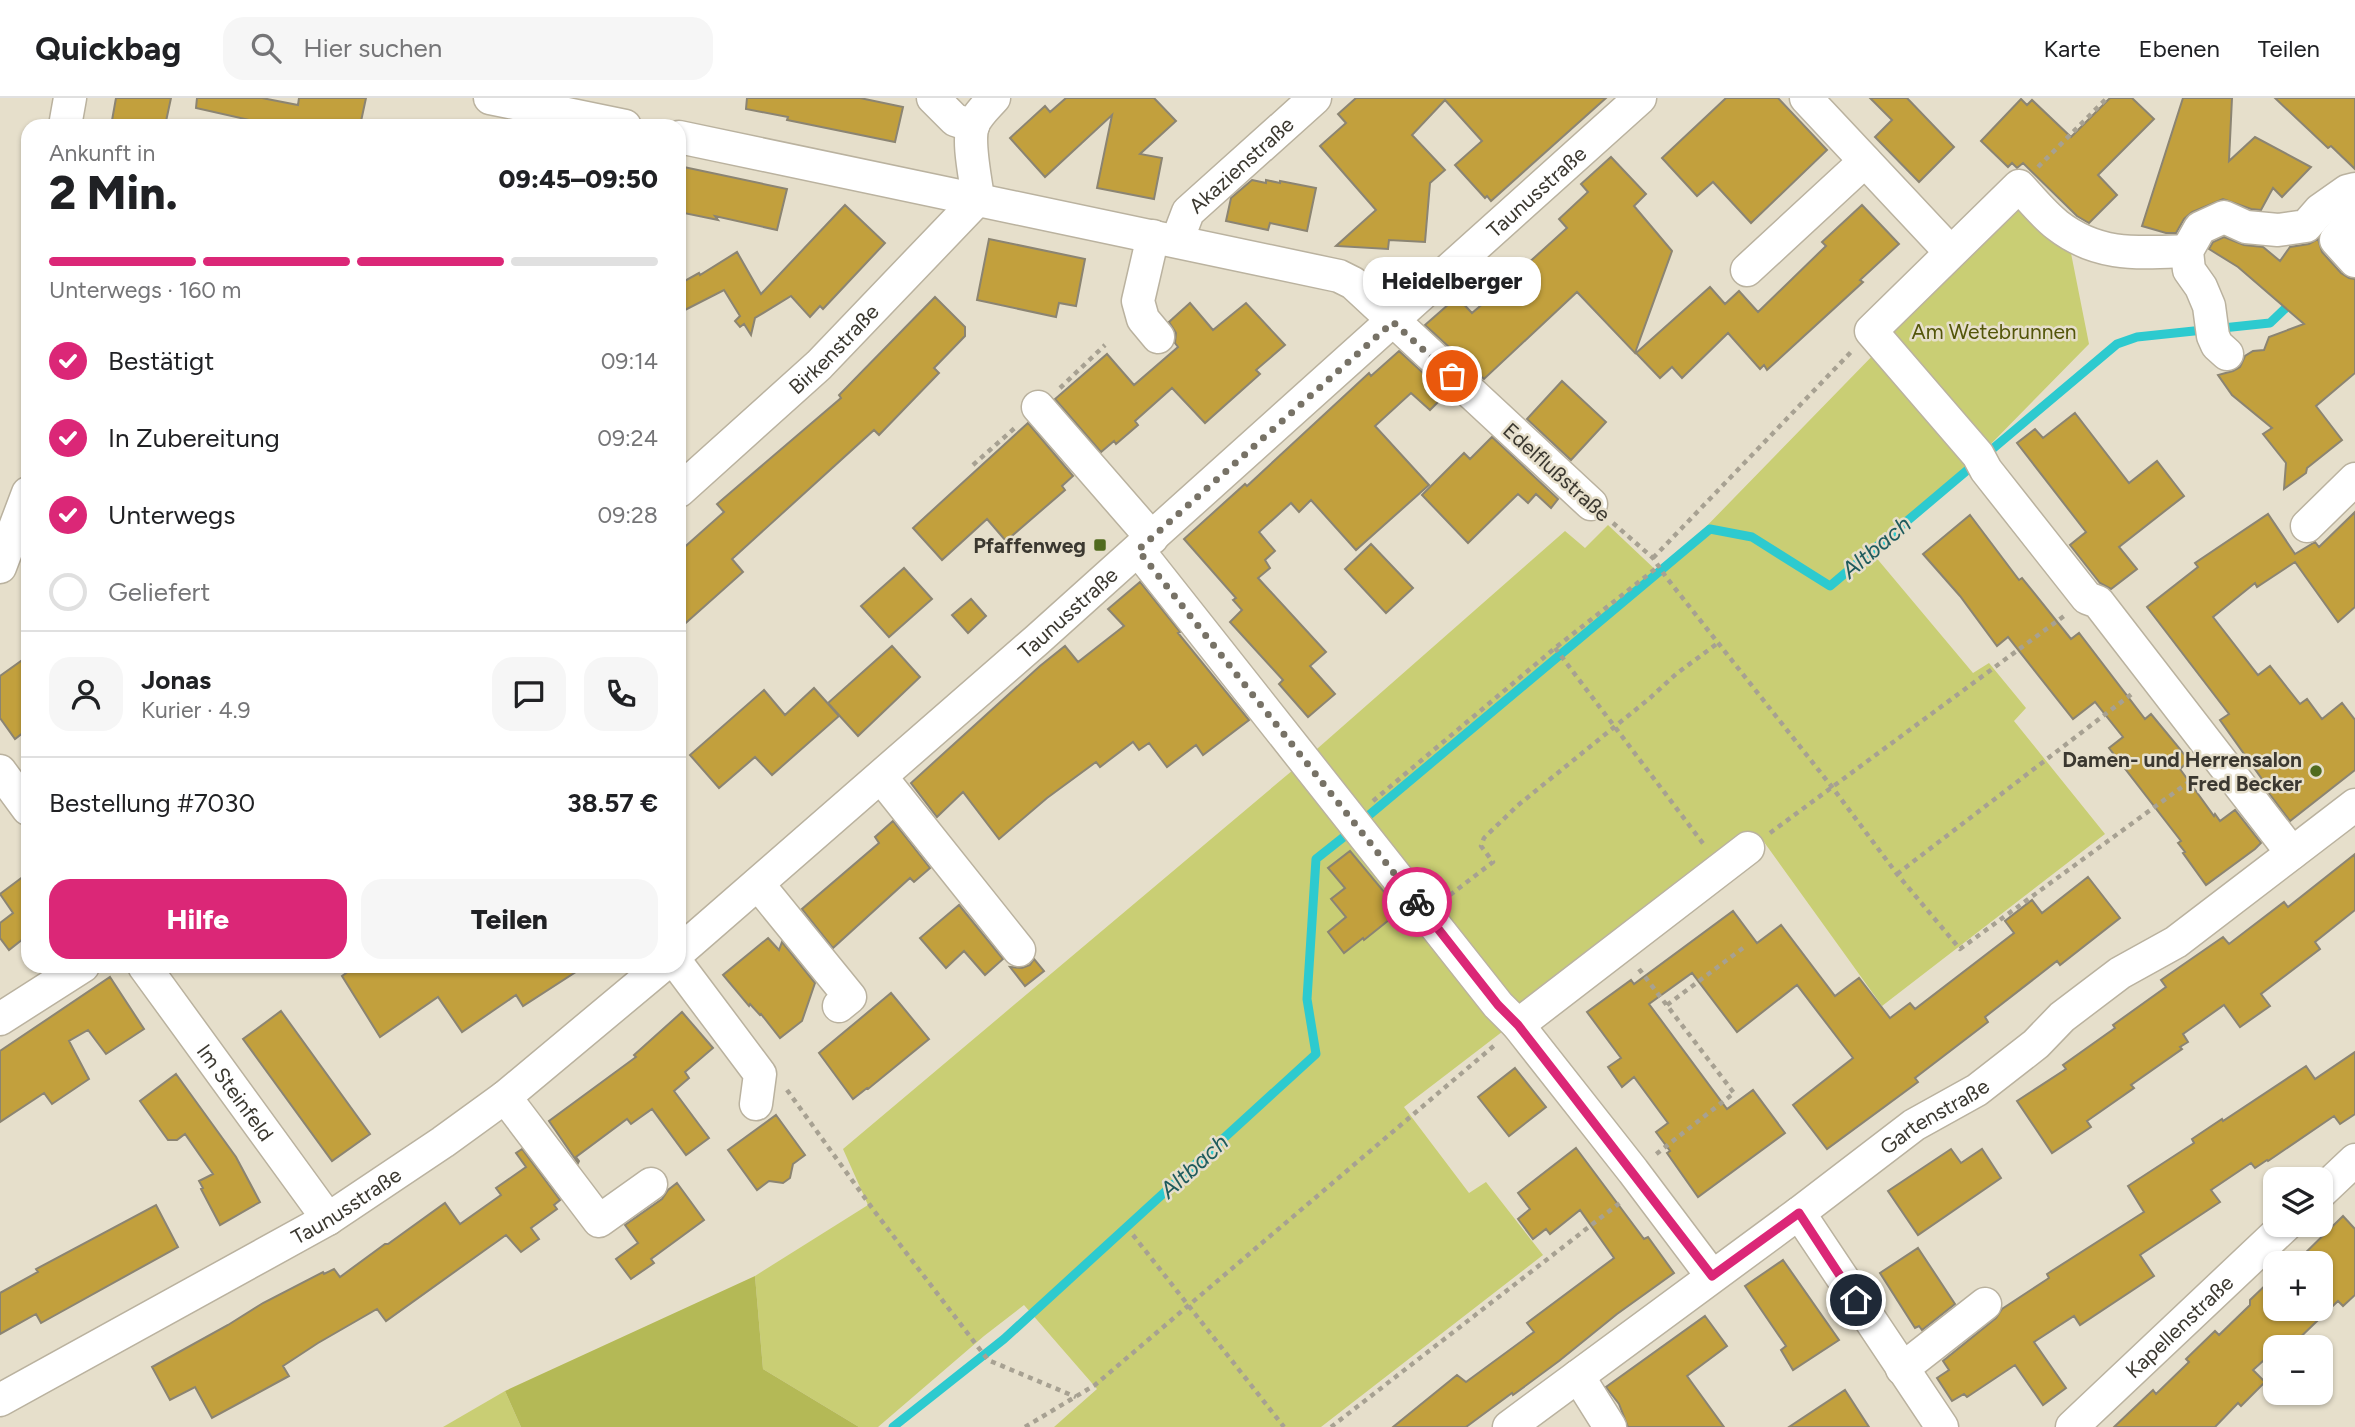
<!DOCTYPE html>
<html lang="de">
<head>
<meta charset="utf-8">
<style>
	:root { --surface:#fff; --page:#f6f6f6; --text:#202124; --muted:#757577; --line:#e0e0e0; --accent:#db2777 }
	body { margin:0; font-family:Figtree,sans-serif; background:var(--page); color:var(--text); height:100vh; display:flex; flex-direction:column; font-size:26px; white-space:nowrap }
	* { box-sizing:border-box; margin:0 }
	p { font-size:23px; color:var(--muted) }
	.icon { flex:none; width:38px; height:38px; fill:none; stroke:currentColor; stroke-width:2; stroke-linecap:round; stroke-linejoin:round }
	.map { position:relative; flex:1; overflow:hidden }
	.panel { position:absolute; left:21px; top:21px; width:665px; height:854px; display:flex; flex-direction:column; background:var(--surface); border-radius:21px; box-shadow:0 2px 5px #0004 }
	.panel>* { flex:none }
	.fabs { position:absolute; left:2263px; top:1069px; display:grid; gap:14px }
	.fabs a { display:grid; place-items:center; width:70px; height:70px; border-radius:14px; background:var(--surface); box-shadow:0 2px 5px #0004; font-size:35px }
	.pin { position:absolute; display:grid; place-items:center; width:60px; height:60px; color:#fff; margin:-30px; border:4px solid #fff; border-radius:50%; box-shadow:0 2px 7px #0007 }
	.courier { position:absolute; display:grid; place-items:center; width:70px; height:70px; margin:-35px; border:5px solid #db2777; border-radius:50%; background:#fff; color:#222; box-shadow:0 2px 9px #0007 }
	.bubble { position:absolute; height:49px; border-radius:21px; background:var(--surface); box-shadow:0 2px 5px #0004; font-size:23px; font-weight:800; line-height:49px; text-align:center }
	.head em { font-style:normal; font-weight:800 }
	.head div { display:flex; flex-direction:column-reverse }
	.head { display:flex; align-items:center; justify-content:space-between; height:119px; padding:0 28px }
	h1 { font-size:46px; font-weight:800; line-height:52px }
	.bar { display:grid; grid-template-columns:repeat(4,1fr); gap:10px 7px; align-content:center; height:84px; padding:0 28px }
	.bar i { height:9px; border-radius:5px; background:var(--line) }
	.bar .current { background:var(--accent) }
	.bar p { grid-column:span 4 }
	.line { display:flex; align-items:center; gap:18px; padding:0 28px; border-top:2px solid var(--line) }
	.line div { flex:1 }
	.round { display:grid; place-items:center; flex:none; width:74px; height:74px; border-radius:21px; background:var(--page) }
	ol { padding:0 28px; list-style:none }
	li { display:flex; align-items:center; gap:21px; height:77px }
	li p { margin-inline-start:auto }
	li .icon { padding:7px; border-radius:50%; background:var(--accent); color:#fff; stroke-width:4 }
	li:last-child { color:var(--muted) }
	li i { width:38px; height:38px; border:4px solid var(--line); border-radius:50% }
	.button { display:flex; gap:14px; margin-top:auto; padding:14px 28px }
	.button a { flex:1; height:80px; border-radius:21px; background:var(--accent); color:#fff; font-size:28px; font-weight:800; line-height:80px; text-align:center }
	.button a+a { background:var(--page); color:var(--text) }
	header { display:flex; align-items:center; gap:42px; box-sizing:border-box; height:98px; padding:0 35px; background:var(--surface); border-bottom:2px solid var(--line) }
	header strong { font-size:33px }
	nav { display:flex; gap:38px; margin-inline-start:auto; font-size:24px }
	.search { width:490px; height:63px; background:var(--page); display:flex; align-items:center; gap:18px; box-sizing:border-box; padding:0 24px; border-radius:21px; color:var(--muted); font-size:26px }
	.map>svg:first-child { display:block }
	.green { fill:#c9ce74 }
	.forest { fill:#b4b956 }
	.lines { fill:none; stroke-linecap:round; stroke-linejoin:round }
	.stream { stroke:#2dcacf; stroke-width:9 }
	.building { fill:#c2a03d; stroke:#8b8472; stroke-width:2 }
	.minor-casing { stroke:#bab29f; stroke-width:35 }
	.path { stroke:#a7a192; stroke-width:4.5; stroke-dasharray:5 5; stroke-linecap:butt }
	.minor { stroke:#fff; stroke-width:32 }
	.done { stroke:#777266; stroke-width:7; stroke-dasharray:0 12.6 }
	.route { stroke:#db2777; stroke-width:9 }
	.poi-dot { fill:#506b1e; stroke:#e6dfcb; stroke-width:2.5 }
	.labels { text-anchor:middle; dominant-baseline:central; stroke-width:5; stroke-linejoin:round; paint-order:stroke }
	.street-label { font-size:21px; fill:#3b3830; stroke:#e6dfcb }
	.park-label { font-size:21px; fill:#535509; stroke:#e6dfcb }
	.poi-label { font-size:21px; font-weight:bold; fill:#3b3830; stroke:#e6dfcb; text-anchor:end }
	.water-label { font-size:23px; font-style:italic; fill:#1f5b5d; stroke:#e6dfcb }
</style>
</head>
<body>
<header>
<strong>Quickbag</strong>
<div class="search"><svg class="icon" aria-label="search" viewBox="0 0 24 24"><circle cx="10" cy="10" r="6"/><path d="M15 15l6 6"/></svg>Hier suchen</div>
<nav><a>Karte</a><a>Ebenen</a><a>Teilen</a></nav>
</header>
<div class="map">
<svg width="2355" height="1329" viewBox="0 0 2355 1329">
	<rect width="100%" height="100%" fill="#e6dfcb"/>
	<!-- green -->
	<path class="green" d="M2021 92 2068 140 2089 246 1986 351 1884 232Z
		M1881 249 1969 369 1874 457 1973 575 1989 565 2026 610 2014 623 2105 736 1882 908 1759 737 1404 1009 1469 1095 1486 1084 1543 1157 1321 1329H1054L1097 1291 1024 1207 984 1238 878 1329H859L763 1271 755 1178 868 1107 843 1051 1293 672 1565 433 1585 450 1608 427 1660 476Z
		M505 1293 521 1329H443Z"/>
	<!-- forest -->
	<path class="forest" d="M755 1178 763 1271 859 1329H521L505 1293Z"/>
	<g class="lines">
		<!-- stream -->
		<path class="stream" d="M1368 718 1710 431 1752 439 1830 488 2117 246 2137 239 2270 225 2292 204
			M893 1329 1004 1241 1316 956 1307 901 1316 761 1345 738"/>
	</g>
	<!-- building -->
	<path class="building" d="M116 0H171L165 28H111Z
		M197 0H262L298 7 299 0H366L360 28H257L258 24 196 10Z
		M747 0H860L903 9 895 44 787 22 788 19 746 11Z
		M1066 0H1154L1176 23 1140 56 1162 60 1154 101 1097 90 1112 17 1045 79 1010 40 1045 8 1050 14Z
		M1356 0H1606L1491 103 1487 98 1485 100 1455 67 1482 43 1445 2 1412 37 1445 72 1430 85 1425 144 1389 142 1388 151 1336 148 1376 112 1320 48 1346 25 1338 16Z
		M1726 0H1778L1827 52 1751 125 1713 84 1697 98 1662 60Z
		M1870 0H1907L1954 49 1919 84 1875 39 1892 22Z
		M2110 0H2132L2154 21 2098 77 2117 97 2089 125 2077 118 2023 65 2017 70 2012 65 2008 69 1981 43 2021 1 2027 7 2032 2 2071 39Z
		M2183 0H2232L2229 63 2255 39 2311 69 2282 99 2273 90 2261 112 2251 111 2223 101 2192 114 2184 121 2176 135H2166L2142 128Z
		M2275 0H2355V71L2331 48 2328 50Z
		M1611 59 1646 96 1634 108 1672 153 1635 255 1577 194 1484 281 1425 227 1457 199 1472 215 1493 197 1567 130 1559 121 1588 94 1581 86Z
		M679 68 787 91 777 132 715 118 718 122 679 114Z
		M1252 82 1266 85V82L1280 85V83L1316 90 1307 133 1270 125 1268 132 1226 123 1231 100Z
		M845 107 885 145 823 211 820 208 810 219 791 198 755 220 751 237 744 226 740 229 735 223 740 218 724 192 679 215V186L699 175 700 177 737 154 761 196Z
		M1862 107 1899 146 1860 182 1863 184 1767 272 1764 267 1760 271 1728 235 1682 280 1672 269 1660 280 1636 255 1710 189 1725 206 1739 193 1758 214 1826 148 1822 144Z
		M2224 139 2244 147 2263 149 2280 163 2290 149 2309 146 2318 141 2322 154 2341 175 2349 180 2355 181V275L2316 308 2342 342 2307 370 2306 375 2284 391 2286 365 2263 336 2272 330 2232 297 2218 277 2233 273 2240 269 2245 258 2253 253 2264 252 2269 239 2304 226 2238 169 2209 151 2213 144Z
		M989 141 1085 161 1076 208 1059 205 1056 219 977 202Z
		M935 199 965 229V238L934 270 939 275 879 337 874 332 732 461 743 474 679 531V454L724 414 717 406 841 300 839 297Z
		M1190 205 1213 232 1246 205 1285 247 1256 272 1260 276 1205 325 1172 290 1135 323 1138 327 1116 346 1114 343 1101 354 1055 301 1107 256 1134 287 1178 249 1175 245 1176 235 1169 224Z
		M1399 253 1446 296 1430 312 1411 295 1375 328 1429 387 1356 452 1311 402 1299 414 1291 405 1259 434 1275 453 1265 462 1270 470 1258 480 1326 554 1310 568 1335 596 1308 619 1279 586 1283 582 1230 524 1242 512 1233 502 1236 500 1184 441 1245 386 1247 388 1369 275 1371 278Z
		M1562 283 1606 324 1571 362 1527 321Z
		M2075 315 2129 385 2157 363 2184 398 2119 449 2137 471 2111 491 2100 485 2070 447 2086 434 2017 345 2035 331 2043 340Z
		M1028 325 1073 378 1062 388 1065 392 1006 443 987 421 942 462 913 430Z
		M1492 339 1558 401 1551 410 1536 396 1528 405 1518 396 1468 445 1422 397 1464 355 1470 361Z
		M2355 414V509L2338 524 2295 464 2257 489 2255 485 2213 519 2258 577 2270 568 2300 606 2307 601 2322 621 2342 605 2355 622V672L2290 723 2262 686 2264 684 2220 622 2229 616 2147 509 2198 469 2195 465 2268 416 2295 456 2315 444 2319 449Z
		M1970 417 2019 482 2022 480 2071 541 2079 535 2145 621 2151 616 2180 651 2189 663 2180 671 2214 718 2215 716 2220 723 2235 712 2261 745 2255 751 2206 787 2183 755 2185 754 2178 745 2181 743 2109 650 2123 639 2095 604 2073 621 2008 539 1997 548 1960 498 1923 456Z
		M1371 446 1413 490 1386 515 1345 471Z
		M904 470 932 501 889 539 861 508Z
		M1140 484 1180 534 1178 535 1249 622 1203 657 1196 647 1167 669 1149 645 1139 652 1133 644 1100 669 1096 664 1047 700 999 741 963 694 937 719 911 685 1040 568 1065 548 1078 564 1124 528 1108 511Z
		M971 501 986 518 968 535 952 517Z
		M892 548 920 579 858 638 828 605Z
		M28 558V631L15 641 0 620V578Z
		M814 590 839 618 772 677 755 659 719 690 690 657 764 592 785 617Z
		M893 723 930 770 914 784 910 780 833 850 802 811 879 745 875 739Z
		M1350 753 1400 813 1364 842 1363 840 1344 855 1328 834 1346 819 1331 801 1345 790 1328 770Z
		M2355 756V812L2315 844 2320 851 2261 896 2270 908 2240 929 2224 907 2183 936 2188 944 2180 949 2182 951 2131 987 2134 990 2087 1023 2091 1029 2052 1055 2017 1003 2066 971 2063 967 2115 930 2113 927 2166 889 2161 882 2223 839 2229 846 2284 804 2288 809Z
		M28 775V837L9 852 0 840V825L13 815 0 796Z
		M2088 779 2120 820 2060 867 2057 863 1985 919 1988 924 1915 980 1918 984 1827 1051 1793 1007 1853 960 1797 887 1737 934 1692 875 1649 906 1727 1011 1753 992 1785 1035 1698 1099 1667 1055 1670 1053 1656 1034 1668 1025 1634 979 1622 989 1608 969 1621 960 1587 914 1631 882 1634 886 1733 813 1757 845 1781 827 1835 898 1859 880 1890 920 1910 905 1915 911 2014 835 2005 823 2032 802 2042 815Z
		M959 807 1003 861 985 877 964 853 946 870 920 840Z
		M768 840 779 852 782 844 815 885 802 923 780 940 761 916 760 917 750 906 749 908 723 877Z
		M1034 861 1044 873 1025 888 1010 869 1022 870 1030 867Z
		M356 868H585L523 908 516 897 462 934 438 899 380 939 342 878Z
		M110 879 144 931 106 956 88 932 69 943 89 981 52 1006 44 995 0 1024V953Z
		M891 895 929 941 868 991 867 990 853 1001 819 955Z
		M281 913 370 1036 332 1063 243 941Z
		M682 914 713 950 685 974 689 980 674 993 709 1040 686 1057 652 1011 631 1026 627 1021 576 1059 579 1063 578 1065 549 1023 636 959 634 957Z
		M2355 954V1016L2340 1026 2334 1018 2268 1063 2267 1062 2255 1070 2251 1065 2211 1092 2220 1104 2140 1157 2154 1178 2080 1227 2074 1218 2034 1244 2066 1290 2043 1307 2015 1267 1967 1299 1964 1296 1952 1303 1937 1280 1949 1272 1943 1263 1996 1220 2002 1211 2049 1180 2047 1176 2144 1114 2128 1088 2194 1045 2192 1041 2222 1021 2223 1023 2306 968 2315 981Z
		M1515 970 1546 1009 1509 1038 1478 999Z
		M176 976 236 1059 260 1104 220 1127 201 1091 203 1090 199 1083 213 1076 185 1036 177 1042H168L140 1003Z
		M776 1017 805 1057 793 1066 790 1080 783 1085 769 1083 757 1092 728 1052Z
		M1576 1050 1644 1141 1648 1139 1674 1175 1617 1216 1559 1263 1513 1297 1512 1295 1466 1329H1393L1457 1277 1466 1284 1534 1234 1527 1225 1614 1160 1580 1112 1550 1136 1546 1131 1533 1141 1518 1121 1530 1111 1518 1095Z
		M522 1051 560 1102 554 1107 557 1111 531 1130 539 1141 521 1154 506 1137 386 1223 377 1211 318 1245 283 1268 289 1278 212 1320 195 1289 170 1302 152 1269 228 1227 263 1205 323 1174 324 1176 334 1171 340 1179 385 1146H388L445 1105 460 1126 501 1097 496 1090 526 1069 516 1055Z
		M1951 1051 1961 1065 1982 1051 2001 1080 1918 1137 1888 1093Z
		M677 1085 704 1122 651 1161 654 1165 631 1181 616 1161 638 1145 625 1127 662 1101 668 1092Z
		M156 1107 178 1149 41 1225 36 1216 0 1236V1195L38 1174 36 1171Z
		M2343 1118 2355 1131V1197L2343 1208 2338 1203 2289 1250H2275V1252L2253 1272 2265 1284 2241 1308 2238 1305 2215 1329H2114L2153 1292 2156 1296 2189 1264 2186 1261 2215 1233 2219 1237 2250 1207V1202L2275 1178V1211H2320V1166H2294Z
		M1918 1150 1955 1206 1922 1232 1919 1228 1915 1230 1880 1175Z
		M1783 1162 1839 1242 1793 1272 1781 1252 1786 1248 1745 1188Z
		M1705 1218 1727 1248 1687 1278 1724 1329H1628L1619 1306 1606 1289Z
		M1845 1292 1869 1329H1789Z"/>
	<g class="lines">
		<!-- minor casing -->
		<g class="minor-casing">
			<g id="minor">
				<path d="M490 0 625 28"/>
				<path d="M933 0 955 22 973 28"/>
				<path d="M1806 0 1942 145"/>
				<path d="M65 28 70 0"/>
				<path d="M679 39 1339 178 1353 185 1591 406"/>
				<path d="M2355 119 2336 142 2355 163"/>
				<path d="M1153 138 1138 203 1143 221 1158 239"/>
				<path id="s1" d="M1177 143 1188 114 1315 0"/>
				<path d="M2187 153C2138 155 2098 159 2057 127 2043 116 2031 101 2019 88L1871 233 1978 357 1986 372 2087 500 2098 504 2292 755"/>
				<path d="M1747 172 1865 63"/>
				<path d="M2227 256 2217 247 2213 238 2209 208 2201 189 2189 172 2187 153 2200 130 2224 119 2246 129 2278 132 2306 128 2320 112 2347 93 2355 91"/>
				<path d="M1038 309 1152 440"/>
				<path id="s2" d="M679 393 819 267 978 101C976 82 967 44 973 27 977 17 987 8 994 0"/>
				<path d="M2307 428 2355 381"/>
				<path d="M1138 452 1498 907 1518 927 1633 1073 1712 1178"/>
				<path d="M0 469 28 395"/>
				<path d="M0 673 28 711"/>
				<path d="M881 679 1019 852"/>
				<path d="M758 786 850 899 839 908"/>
				<path id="s3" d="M679 854 1037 542 1640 0"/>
				<path id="s4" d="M144 868 328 1121"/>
				<path d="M679 868 760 976 756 1006"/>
				<path d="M0 921 83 868"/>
				<path d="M1518 927 1748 750"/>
				<path d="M505 999 599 1123 651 1086"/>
				<path d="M2320 1095 2355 1062"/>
				<path d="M1799 1115 1942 1329"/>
				<path d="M1902 1271 1985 1206"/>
				<path d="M1578 1278 1610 1329"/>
				<path id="s5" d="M0 1302 328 1121 443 1044 505 999 662 868"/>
				<path id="s6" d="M1509 1329 1799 1115 1914 1027 1977 992 2036 946 2062 919 2120 875 2176 844 2355 707"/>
				<path id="s7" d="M2072 1329 2286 1127"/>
			</g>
		</g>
		<!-- path -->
		<path class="path" d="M2038 69 2107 0
			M1060 290 1105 247
			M973 367 1017 328
			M1613 425 1653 460 1666 479 1832 689 1897 776 1960 851 2197 678
			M1653 460 1851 254
			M1555 550 1705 748
			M1373 703 1555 550 1659 468
			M1770 735 2064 518
			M1897 776 2133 595
			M1450 797 1493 764 1481 748 1484 740 1517 708 1650 600 1676 576 1718 545
			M1639 871 1734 995 1655 1057
			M1667 907 1747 847
			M787 992 875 1114 988 1262 1076 1299
			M1133 1137 1284 1329
			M1025 1329 1095 1287 1496 946
			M1331 1329 1621 1104"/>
		<!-- minor -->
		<use href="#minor" class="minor"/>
	</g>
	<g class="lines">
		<!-- done -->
		<path class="done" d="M1417 804 1138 452 1393 224 1452 278"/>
		<!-- route -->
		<path class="route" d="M1417 804 1498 907 1518 927 1567 990 1712 1178 1799 1115 1856 1202"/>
	</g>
	<!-- markers -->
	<g class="poi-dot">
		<rect x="1093" y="440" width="14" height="14" rx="3.5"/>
		<circle cx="2316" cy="673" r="7"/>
	</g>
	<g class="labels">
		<!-- street labels -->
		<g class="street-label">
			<text stroke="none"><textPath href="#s1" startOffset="102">Akazienstraße</textPath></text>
			<text stroke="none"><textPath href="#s3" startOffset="1146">Taunusstraße</textPath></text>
			<text stroke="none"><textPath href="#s2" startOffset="210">Birkenstraße</textPath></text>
			<text transform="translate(1557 374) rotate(42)">Edelflußstraße</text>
			<text stroke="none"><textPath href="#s3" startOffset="516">Taunusstraße</textPath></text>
			<text stroke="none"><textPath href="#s4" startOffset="156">Im Steinfeld</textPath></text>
			<text stroke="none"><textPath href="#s6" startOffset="527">Gartenstraße</textPath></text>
			<text stroke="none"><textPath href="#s5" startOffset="397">Taunusstraße</textPath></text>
			<text stroke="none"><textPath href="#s7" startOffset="147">Kapellenstraße</textPath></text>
		</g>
		<!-- park labels -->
		<g class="park-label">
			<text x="1994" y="233">Am Wetebrunnen</text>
		</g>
		<!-- poi labels -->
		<g class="poi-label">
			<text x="1086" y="447">Pfaffenweg</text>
			<text x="2302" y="661">Damen- und Herrensalon<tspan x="2302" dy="24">Fred Becker</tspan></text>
		</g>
		<!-- water labels -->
		<g class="water-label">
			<text transform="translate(1876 449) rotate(-40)">Altbach</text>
			<text transform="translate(1194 1068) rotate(-42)">Altbach</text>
		</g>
	</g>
</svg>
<div class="fabs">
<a><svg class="icon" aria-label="layers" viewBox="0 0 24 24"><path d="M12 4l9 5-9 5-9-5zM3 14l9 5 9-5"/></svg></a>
<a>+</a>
<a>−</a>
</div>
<div class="pin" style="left:1452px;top:278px;background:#ea580c"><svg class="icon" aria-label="bag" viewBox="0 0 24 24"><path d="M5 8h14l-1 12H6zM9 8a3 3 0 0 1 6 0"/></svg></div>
<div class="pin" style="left:1856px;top:1202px;background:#1f2937"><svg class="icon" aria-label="home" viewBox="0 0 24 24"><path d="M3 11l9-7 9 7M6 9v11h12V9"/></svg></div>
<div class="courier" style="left:1417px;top:804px"><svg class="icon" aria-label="bike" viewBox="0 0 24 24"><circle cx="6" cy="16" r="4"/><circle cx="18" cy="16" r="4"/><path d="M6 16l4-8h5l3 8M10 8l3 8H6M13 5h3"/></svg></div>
<div class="bubble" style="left:1363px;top:159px;width:178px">Heidelberger</div>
<section class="panel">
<div class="head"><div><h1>2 Min.</h1><p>Ankunft in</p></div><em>09:45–09:50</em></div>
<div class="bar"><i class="current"></i><i class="current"></i><i class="current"></i><i></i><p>Unterwegs · 160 m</p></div>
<ol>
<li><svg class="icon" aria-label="check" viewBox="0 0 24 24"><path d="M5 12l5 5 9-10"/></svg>Bestätigt<p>09:14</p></li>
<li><svg class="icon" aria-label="check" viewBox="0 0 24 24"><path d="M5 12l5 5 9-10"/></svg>In Zubereitung<p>09:24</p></li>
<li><svg class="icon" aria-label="check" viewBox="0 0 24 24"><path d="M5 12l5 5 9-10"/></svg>Unterwegs<p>09:28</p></li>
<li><i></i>Geliefert</li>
</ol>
<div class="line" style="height:126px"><a class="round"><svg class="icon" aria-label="person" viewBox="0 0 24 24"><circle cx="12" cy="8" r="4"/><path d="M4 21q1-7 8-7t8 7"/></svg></a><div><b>Jonas</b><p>Kurier · 4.9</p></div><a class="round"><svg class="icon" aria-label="chat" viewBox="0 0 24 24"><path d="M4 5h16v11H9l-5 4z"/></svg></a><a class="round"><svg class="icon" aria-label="phone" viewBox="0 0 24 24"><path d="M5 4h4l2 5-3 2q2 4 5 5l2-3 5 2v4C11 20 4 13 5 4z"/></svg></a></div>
<div class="line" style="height:91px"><div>Bestellung #7030</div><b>38.57 €</b></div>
<div class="button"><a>Hilfe</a><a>Teilen</a></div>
</section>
</div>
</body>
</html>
